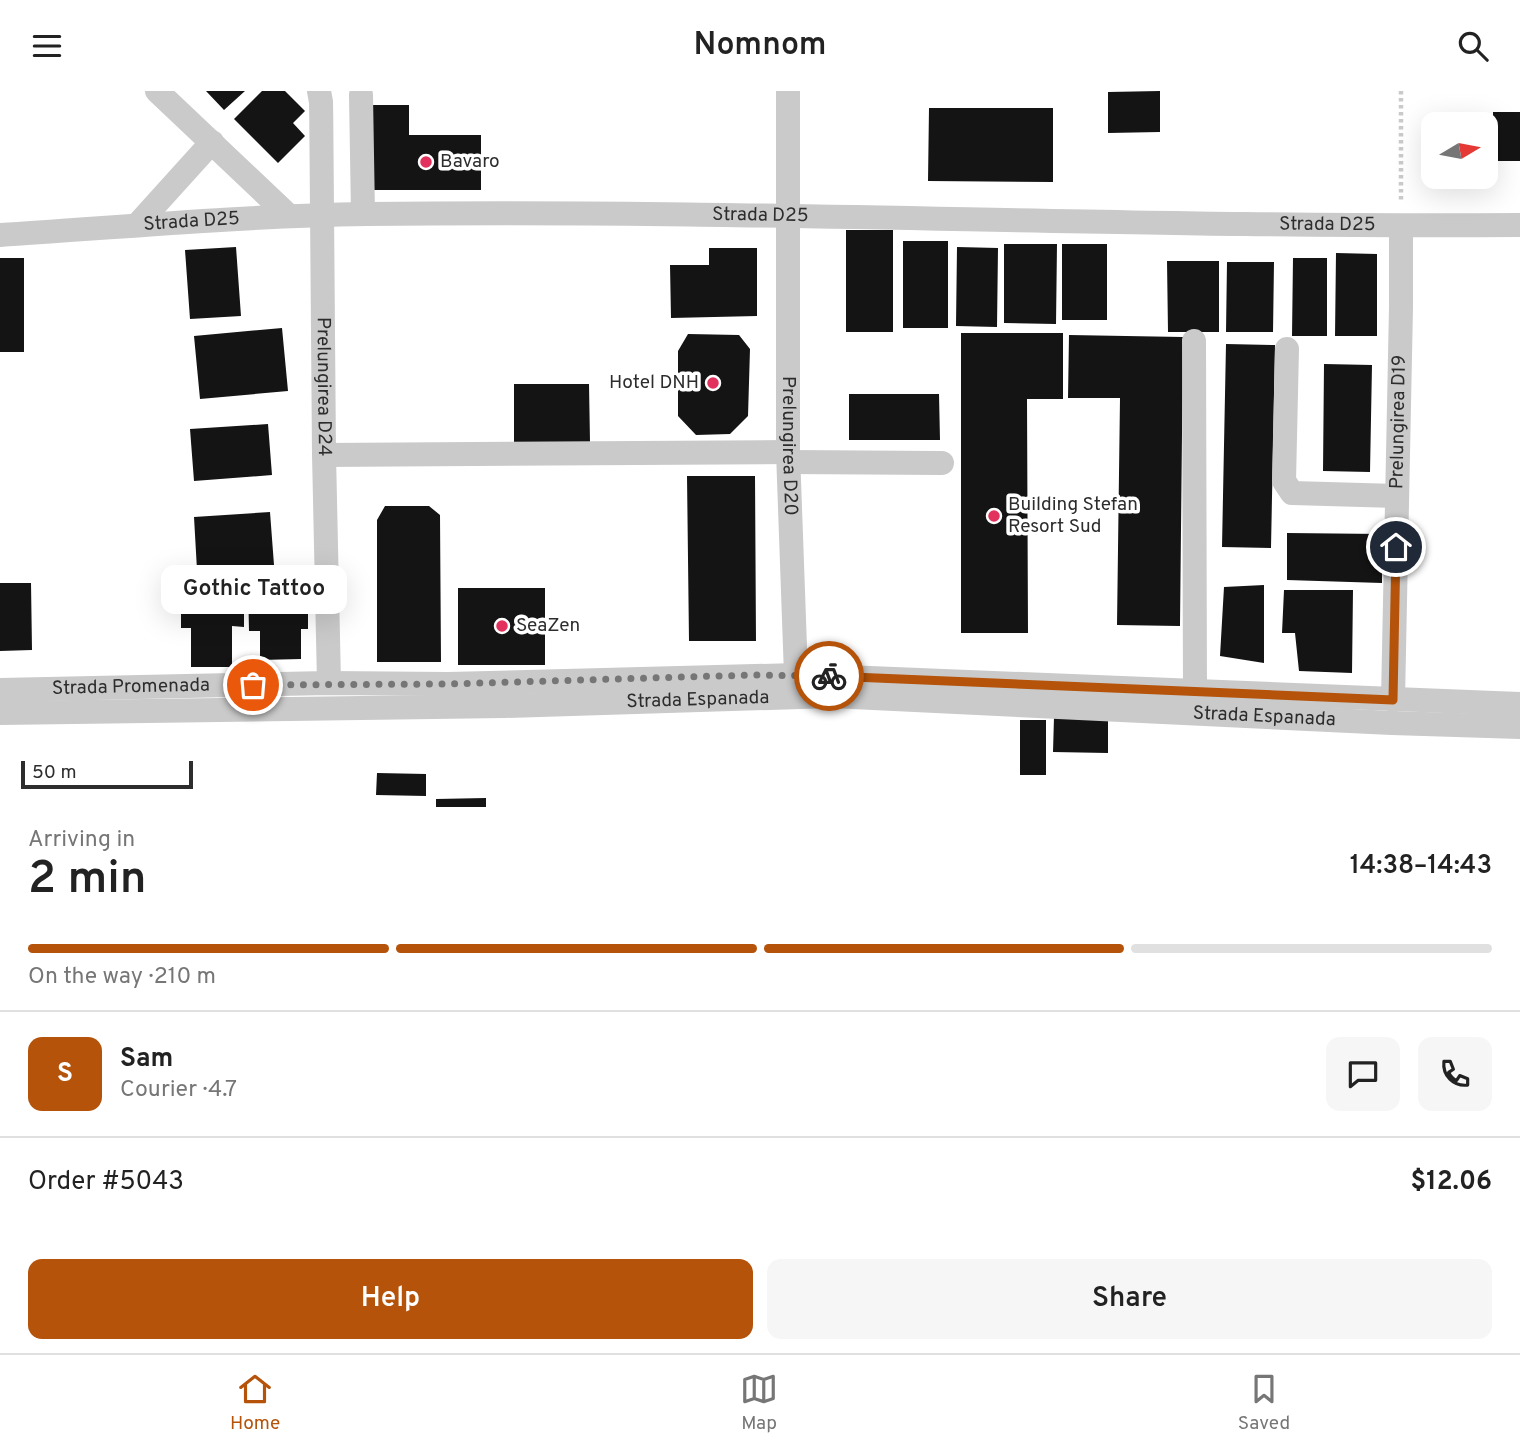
<!DOCTYPE html>
<html lang="en">
<head>
<meta charset="utf-8">
<style>
	:root { --surface:#fff; --page:#f6f6f6; --text:#222; --muted:#767676; --line:#e0e0e0; --accent:#b45309 }
	body { margin:0; font-family:Overpass,sans-serif; background:var(--page); color:var(--text); height:100vh; display:flex; flex-direction:column; font-size:26px; white-space:nowrap }
	* { box-sizing:border-box; margin:0 }
	p { font-size:23px; color:var(--muted) }
	.icon { flex:none; width:38px; height:38px; fill:none; stroke:currentColor; stroke-width:2; stroke-linecap:round; stroke-linejoin:round }
	.map { position:relative; height:716px; overflow:hidden }
	.sheet { display:flex; flex-direction:column; background:var(--surface); flex:1 }
	.sheet>* { flex:none }
	.needle { width:46px; rotate:80deg }
	.tools { position:absolute; left:1421px; top:21px; display:grid; gap:14px }
	.tools a { display:grid; place-items:center; width:77px; height:77px; border-radius:14px; background:var(--surface); box-shadow:0 7px 28px #0002; font-size:35px }
	.scale { position:absolute; left:21px; bottom:18px; width:172px; box-sizing:border-box; padding-left:7px; border:4px solid #2d2d2d; border-top:0; font-size:19px; line-height:24px; white-space:nowrap; color:#2d2d2d; -webkit-text-stroke:5px #fff; paint-order:stroke }
	.pin { position:absolute; display:grid; place-items:center; width:60px; height:60px; color:#fff; margin:-30px; border:4px solid #fff; border-radius:50%; box-shadow:0 2px 7px #0007 }
	.courier { position:absolute; display:grid; place-items:center; width:70px; height:70px; margin:-35px; border:5px solid #b45309; border-radius:50%; background:#fff; color:#222; box-shadow:0 2px 9px #0007 }
	.bubble { position:absolute; height:49px; border-radius:14px; background:var(--surface); box-shadow:0 7px 28px #0002; font-size:23px; font-weight:600; line-height:49px; text-align:center }
	.headline em { font-style:normal; font-weight:600 }
	.headline div { display:flex; flex-direction:column-reverse }
	.headline { display:flex; align-items:center; justify-content:space-between; height:119px; padding:0 28px }
	h1 { font-size:46px; font-weight:600; line-height:52px }
	.bar { display:grid; grid-template-columns:repeat(4,1fr); gap:10px 7px; align-content:center; height:84px; padding:0 28px }
	.bar i { height:9px; border-radius:5px; background:var(--line) }
	.bar .active { background:var(--accent) }
	.bar p { grid-column:span 4 }
	.line { display:flex; align-items:center; gap:18px; padding:0 28px; border-top:2px solid var(--line) }
	.line div { flex:1 }
	.round { display:grid; place-items:center; flex:none; width:74px; height:74px; border-radius:14px; background:var(--page) }
	.primary-button { display:flex; gap:14px; margin-top:auto; padding:14px 28px }
	.primary-button a { flex:1; height:80px; border-radius:14px; background:var(--accent); color:#fff; font-size:28px; font-weight:600; line-height:80px; text-align:center }
	.primary-button a+a { background:var(--page); color:var(--text) }
	header { display:flex; justify-content:space-between; align-items:center; height:91px; padding:0 28px; background:var(--surface); font-size:32px; font-weight:600 }
	.menu { display:flex; justify-content:space-around; align-items:center; height:98px; border-top:2px solid var(--line); background:var(--surface); font-size:19px; color:var(--muted) }
	.menu a { display:grid; justify-items:center; gap:4px }
	.menu .active { color:var(--accent) }
	.map>svg:first-child { display:block }
	.building { fill:#141414 }
	.lines { fill:none; stroke-linecap:round; stroke-linejoin:round }
	.path { stroke:#cacaca; stroke-width:4.5; stroke-dasharray:3.5 3.5; stroke-linecap:butt }
	.minor { stroke:#cacaca; stroke-width:24 }
	.done { stroke:#767676; stroke-width:7; stroke-dasharray:0 12.6 }
	.route { stroke:#b45309; stroke-width:9 }
	.poi-dot { fill:#e2315c; stroke:#fff; stroke-width:2.5 }
	.labels { text-anchor:middle; dominant-baseline:central; stroke-width:7; stroke-linejoin:round; paint-order:stroke }
	.poi-label { font-size:19px; fill:#2d2d2d; stroke:#fff; text-anchor:start }
	.street-label { font-size:19px; fill:#2d2d2d; stroke:#fff }
</style>
</head>
<body>
<header><svg class="icon" aria-label="menu" viewBox="0 0 24 24"><path d="M4 6h16M4 12h16M4 18h16"/></svg>Nomnom<svg class="icon" aria-label="search" viewBox="0 0 24 24"><circle cx="10" cy="10" r="6"/><path d="M15 15l6 6"/></svg></header>
<div class="map">
<svg width="1520" height="716" viewBox="0 0 1520 716">
	<rect width="100%" height="100%" fill="#fff"/>
	<!-- building -->
	<path class="building" d="M206 0H245L224 19Z
		M262 0H285L305 20 293 32 305 45 278 72 234 28Z
		M1160 0V41L1108 42V1Z
		M370 14H409V44H481V99H371Z
		M929 17H1053V91L928 90Z
		M1493 21H1520V70H1493Z
		M846 139H893V241H846Z
		M903 150H948V237H903Z
		M1004 153H1057L1056 233 1004 232Z
		M1062 153H1107V229H1062Z
		M236 156 241 225 190 228 185 159Z
		M957 156 998 157 997 236 956 235Z
		M709 157H757V225L671 227 670 174H709Z
		M1336 162 1377 163V245H1335Z
		M0 167H24V261H0Z
		M1293 167H1327V245H1292Z
		M1167 170H1219V241H1168Z
		M1227 171H1274L1273 241H1226Z
		M282 237 288 300 200 308 194 245Z
		M961 242H1063V308H1027L1028 542H961Z
		M688 243 739 244 750 258 748 325 730 343 696 344 678 325V260Z
		M1069 244 1183 246 1180 535 1117 534 1120 307H1068Z
		M1226 253 1275 254 1271 457 1222 456Z
		M1324 273 1372 274 1370 381 1323 380Z
		M514 293H589L590 351H514Z
		M849 303H939L940 349H849Z
		M268 333 272 384 194 390 190 338Z
		M687 385H755L756 550H689Z
		M385 415H429L440 424 441 571H377V429Z
		M270 421 274 474 197 479 194 426Z
		M1287 442 1382 443V492L1287 489Z
		M308 491V538H301V568L260 569V540H249L248 492Z
		M0 492H31L32 559 0 560Z
		M1264 494V572L1220 565 1224 496Z
		M226 495H244V536L232 535V576H191V537H181V499H226Z
		M458 497H545V574H458Z
		M1284 499H1353L1352 582 1299 580 1295 542H1282Z
		M1054 626H1108V662L1053 661Z
		M1020 629H1046V684H1020Z
		M377 682 426 683V705L376 704Z
		M486 707V716H436V708Z"/>
	<g class="lines">
		<!-- path -->
		<path class="path" d="M1401 0V111"/>
		<!-- minor -->
		<g class="minor">
			<path d="M157 0 289 125"/>
			<path id="s1" d="M319 0 321 11C323 128 322 245 324 363 325 439 328 516 329 592"/>
			<path id="s2" d="M788 0V361L796 584"/>
			<path d="M361 4 363 123"/>
			<path d="M137 134 212 51"/>
			<path id="s3" d="M0 144C122 136 244 125 366 123 751 118 1135 137 1520 134"/>
			<path d="M1194 250 1195 601"/>
			<path d="M1287 258 1284 390 1292 402 1397 405"/>
			<path d="M324 364 788 361"/>
			<path d="M789 371 942 372"/>
			<path id="s4" d="M0 599 329 592 448 593 796 584 1520 613"/>
			<path id="s5" d="M1393 609 1401 216V135"/>
			<path id="s6" d="M0 622 505 615 832 605 1392 632 1520 636"/>
		</g>
	</g>
	<g class="lines">
		<!-- done -->
		<path class="done" d="M253 594 448 593 753 584 829 585"/>
		<!-- route -->
		<path class="route" d="M829 585 1393 609 1396 456"/>
	</g>
	<!-- markers -->
	<g class="poi-dot">
		<circle cx="426" cy="71" r="7"/>
		<circle cx="713" cy="292" r="7"/>
		<circle cx="994" cy="425" r="7"/>
		<circle cx="502" cy="535" r="7"/>
	</g>
	<g class="labels">
		<!-- poi labels -->
		<g class="poi-label">
			<text x="440" y="71">Bavaro</text>
			<text x="699" y="292" text-anchor="end">Hotel DNH</text>
			<text x="1008" y="414">Building Stefan<tspan x="1008" dy="22">Resort Sud</tspan></text>
			<text x="516" y="535">SeaZen</text>
		</g>
		<!-- street labels -->
		<g class="street-label">
			<text stroke="none"><textPath href="#s3" startOffset="761">Strada D25</textPath></text>
			<text stroke="none"><textPath href="#s3" startOffset="192">Strada D25</textPath></text>
			<text stroke="none"><textPath href="#s3" startOffset="1328">Strada D25</textPath></text>
			<text stroke="none"><textPath href="#s1" startOffset="296">Prelungirea D24</textPath></text>
			<text stroke="none"><textPath href="#s5" startOffset="278">Prelungirea D19</textPath></text>
			<text stroke="none"><textPath href="#s2" startOffset="355">Prelungirea D20</textPath></text>
			<text stroke="none"><textPath href="#s4" startOffset="131">Strada Promenada</textPath></text>
			<text stroke="none"><textPath href="#s6" startOffset="698">Strada Espanada</textPath></text>
			<text stroke="none"><textPath href="#s6" startOffset="1265">Strada Espanada</textPath></text>
		</g>
	</g>
</svg>
<div class="tools">
<a><svg class="needle" viewBox="-14 -14 28 28"><path d="M0-13l5 13h-10z" fill="#e53935"/><path d="M0 13l5-13h-10z" fill="#767676"/></svg></a>
</div>
<div class="scale">50 m</div>
<div class="pin" style="left:253px;top:594px;background:#ea580c"><svg class="icon" aria-label="bag" viewBox="0 0 24 24"><path d="M5 8h14l-1 12H6zM9 8a3 3 0 0 1 6 0"/></svg></div>
<div class="pin" style="left:1396px;top:456px;background:#1f2937"><svg class="icon" aria-label="home" viewBox="0 0 24 24"><path d="M3 11l9-7 9 7M6 9v11h12V9"/></svg></div>
<div class="courier" style="left:829px;top:585px"><svg class="icon" aria-label="bike" viewBox="0 0 24 24"><circle cx="6" cy="16" r="4"/><circle cx="18" cy="16" r="4"/><path d="M6 16l4-8h5l3 8M10 8l3 8H6M13 5h3"/></svg></div>
<div class="bubble" style="left:161px;top:474px;width:186px">Gothic Tattoo</div>
</div>
<section class="sheet">
<div class="headline"><div><h1>2 min</h1><p>Arriving in</p></div><em>14:38–14:43</em></div>
<div class="bar"><i class="active"></i><i class="active"></i><i class="active"></i><i></i><p>On the way · 210 m</p></div>
<div class="line" style="height:126px"><b class="round" style="background:var(--accent);color:#fff">S</b><div><b>Sam</b><p>Courier · 4.7</p></div><a class="round"><svg class="icon" aria-label="chat" viewBox="0 0 24 24"><path d="M4 5h16v11H9l-5 4z"/></svg></a><a class="round"><svg class="icon" aria-label="phone" viewBox="0 0 24 24"><path d="M5 4h4l2 5-3 2q2 4 5 5l2-3 5 2v4C11 20 4 13 5 4z"/></svg></a></div>
<div class="line" style="height:91px"><div>Order #5043</div><b>$12.06</b></div>
<div class="primary-button"><a>Help</a><a>Share</a></div>
</section>
<nav class="menu">
<a class="active"><svg class="icon" aria-label="home" viewBox="0 0 24 24"><path d="M3 11l9-7 9 7M6 9v11h12V9"/></svg>Home</a>
<a><svg class="icon" aria-label="map" viewBox="0 0 24 24"><path d="M3 6l6-2 6 2 6-2v14l-6 2-6-2-6 2zM9 4v14M15 6v14"/></svg>Map</a>
<a><svg class="icon" aria-label="saved" viewBox="0 0 24 24"><path d="M7 4h10v16l-5-4-5 4z"/></svg>Saved</a>
</nav>
</body>
</html>
